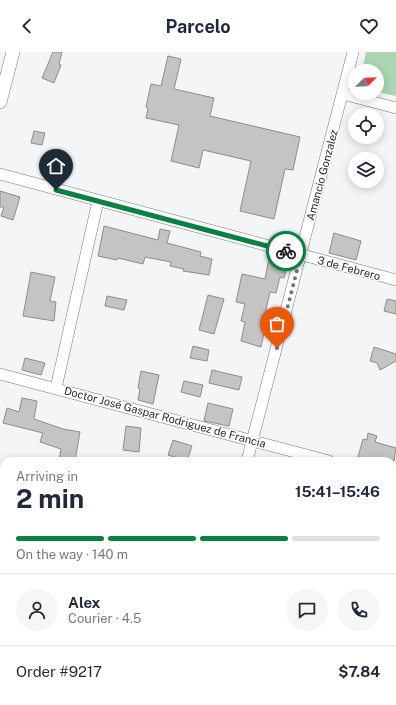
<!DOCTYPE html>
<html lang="en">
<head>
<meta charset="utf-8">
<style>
	:root { --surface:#fff; --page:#f6f6f7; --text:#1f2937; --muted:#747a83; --line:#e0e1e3; --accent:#0b8043 }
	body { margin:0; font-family:"Public Sans",sans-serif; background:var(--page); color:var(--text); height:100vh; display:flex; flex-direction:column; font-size:15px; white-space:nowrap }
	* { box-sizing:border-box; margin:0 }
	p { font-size:13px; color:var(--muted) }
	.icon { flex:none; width:22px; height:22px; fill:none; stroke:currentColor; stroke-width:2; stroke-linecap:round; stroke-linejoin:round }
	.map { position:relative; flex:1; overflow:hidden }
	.panel { position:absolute; left:0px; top:405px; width:396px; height:248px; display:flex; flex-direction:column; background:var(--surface); border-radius:12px 12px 0 0; box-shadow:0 2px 10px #0003 }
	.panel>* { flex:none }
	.needle { width:26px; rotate:67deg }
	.fabs { position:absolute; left:348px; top:12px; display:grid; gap:8px }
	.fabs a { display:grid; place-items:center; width:36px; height:36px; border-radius:50%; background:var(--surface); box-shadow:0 2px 10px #0003; font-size:20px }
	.pin { position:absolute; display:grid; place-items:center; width:34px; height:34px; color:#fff; margin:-41px -17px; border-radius:50% 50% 50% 0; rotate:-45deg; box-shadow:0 0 4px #0007 }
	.pin .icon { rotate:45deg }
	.courier { position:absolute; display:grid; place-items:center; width:40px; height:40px; margin:-20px; border:3px solid #0b8043; border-radius:50%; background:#fff; color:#222; box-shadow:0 1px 5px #0007 }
	.overview em { font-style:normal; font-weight:700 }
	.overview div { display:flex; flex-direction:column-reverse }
	.overview { display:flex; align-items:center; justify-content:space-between; height:68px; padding:0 16px }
	h1 { font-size:26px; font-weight:700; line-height:30px }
	.bar { display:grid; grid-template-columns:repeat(4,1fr); gap:6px 4px; align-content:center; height:48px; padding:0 16px }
	.bar i { height:5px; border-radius:3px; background:var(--line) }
	.bar .current { background:var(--accent) }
	.bar p { grid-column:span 4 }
	.line { display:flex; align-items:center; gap:10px; padding:0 16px; border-top:1px solid var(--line) }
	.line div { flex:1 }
	.round { display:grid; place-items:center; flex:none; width:42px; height:42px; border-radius:21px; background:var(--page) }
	header { display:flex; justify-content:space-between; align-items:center; height:52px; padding:0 16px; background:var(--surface); font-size:18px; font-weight:700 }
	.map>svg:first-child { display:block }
	.green { fill:#aad6b3 }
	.building { fill:#c5c3c4; stroke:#8e8c8d }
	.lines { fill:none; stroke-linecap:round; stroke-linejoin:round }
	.minor-casing { stroke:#757677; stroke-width:12 }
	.tertiary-casing { stroke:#757677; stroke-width:14 }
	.minor { stroke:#fff; stroke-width:11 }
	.tertiary { stroke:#fff; stroke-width:13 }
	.done { stroke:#717272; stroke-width:4; stroke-dasharray:0 7.2 }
	.route { stroke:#0b8043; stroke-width:5 }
	.labels { text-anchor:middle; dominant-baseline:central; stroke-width:3; stroke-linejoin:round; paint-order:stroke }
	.street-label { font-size:11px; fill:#2a2b2b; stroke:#fff }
</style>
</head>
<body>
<header><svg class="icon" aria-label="back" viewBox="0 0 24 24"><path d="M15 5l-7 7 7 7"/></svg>Parcelo<svg class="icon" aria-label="heart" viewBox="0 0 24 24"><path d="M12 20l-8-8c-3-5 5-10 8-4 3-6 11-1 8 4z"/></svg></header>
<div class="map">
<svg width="396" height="653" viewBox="0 0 396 653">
	<rect width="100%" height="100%" fill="#f4f5f6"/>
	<!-- green -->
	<path class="green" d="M366 0H396V44L377 40V19H362Z"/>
	<!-- building -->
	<path class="building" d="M53 0H62L59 12 61 13 54 31 42 26Z
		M168 4 181 7 174 37 214 46 210 64 300 85 293 118 285 117 274 167 240 159 251 109 203 98 199 116 171 109 179 73 146 66 148 56 146 55 151 32 161 34Z
		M34 79 45 81 42 93 31 91Z
		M0 139 20 145 13 168 1 164 4 155H0Z
		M104 174 158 188 160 177 170 179 167 191 201 200 200 204 212 207 209 223 183 219 184 217 170 214 171 210 145 205 143 212 118 206 117 208 98 204Z
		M334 181 361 189 356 208 329 201Z
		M269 206 288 211 284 226 280 225 276 241 270 240 265 262 268 263 261 295 241 289 245 270 241 269 245 252 236 250 242 222 265 227Z
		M31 220 55 225 50 249 56 250 54 269 23 264Z
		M208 243 224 247 214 282 199 278Z
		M107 244 127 248 124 258 105 254Z
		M387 247 396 249V262L384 259Z
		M193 294 209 298 207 309 190 306Z
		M374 295 396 302V309L380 318 377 311 370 309Z
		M25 306 45 311 41 323 22 318Z
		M212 318 242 325 239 338 209 331Z
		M141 319 159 323 153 352 138 348 140 337 138 336Z
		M184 329 203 333 200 345 181 340Z
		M22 346 37 349 34 367 63 377 80 380 75 409H59L61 397 40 390 43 381 3 371 7 356 19 360Z
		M208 351 233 357 229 374 204 369Z
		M126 374 141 376 139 400 123 398Z
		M368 381 377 384 375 390 396 396 394 409H370L358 405 363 387 367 388Z
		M173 388 192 394 187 409 168 403Z"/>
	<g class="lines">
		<!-- minor casing -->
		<g class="minor-casing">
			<path id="minor" d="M343 42 396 56
				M0 122 396 228
				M0 322 329 409
				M56 336 98 149
				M247 409 353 0
				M392 426 396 427
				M0 496 4 497
				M392 571 396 556
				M392 623 396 624
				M58 653 59 649
				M176 653 177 649
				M370 653 371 649"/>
		</g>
		<!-- tertiary casing -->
		<g class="tertiary-casing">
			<path id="tertiary" d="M0 50 13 0"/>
		</g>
		<!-- minor -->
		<use href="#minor" class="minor"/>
		<!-- tertiary -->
		<use href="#tertiary" class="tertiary"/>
	</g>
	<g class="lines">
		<!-- done -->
		<path class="done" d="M277 296 301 203 286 199"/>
		<!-- route -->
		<path class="route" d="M56 138 286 199"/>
	</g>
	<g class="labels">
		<!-- street labels -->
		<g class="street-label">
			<text transform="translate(322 123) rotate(-75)">Amancio Gonzalez</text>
			<text transform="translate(349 216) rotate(15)">3 de Febrero</text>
			<text transform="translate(165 365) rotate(15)">Doctor José Gaspar Rodriguez de Francia</text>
		</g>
	</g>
</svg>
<div class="fabs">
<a><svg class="needle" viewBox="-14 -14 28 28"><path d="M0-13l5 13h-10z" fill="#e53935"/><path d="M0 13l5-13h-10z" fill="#747a83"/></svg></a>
<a><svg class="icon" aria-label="locate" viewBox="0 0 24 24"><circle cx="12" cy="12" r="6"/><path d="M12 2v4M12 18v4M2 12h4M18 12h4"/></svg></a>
<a><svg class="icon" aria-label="layers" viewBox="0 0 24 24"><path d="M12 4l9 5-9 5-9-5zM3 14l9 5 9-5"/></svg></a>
</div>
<div class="pin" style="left:277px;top:296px;background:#ea580c"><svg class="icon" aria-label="bag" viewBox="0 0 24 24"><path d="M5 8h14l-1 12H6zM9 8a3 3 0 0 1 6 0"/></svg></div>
<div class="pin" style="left:56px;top:138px;background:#1f2937"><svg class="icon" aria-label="home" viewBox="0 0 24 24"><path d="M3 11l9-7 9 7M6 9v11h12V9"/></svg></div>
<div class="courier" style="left:286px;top:199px"><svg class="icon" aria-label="bike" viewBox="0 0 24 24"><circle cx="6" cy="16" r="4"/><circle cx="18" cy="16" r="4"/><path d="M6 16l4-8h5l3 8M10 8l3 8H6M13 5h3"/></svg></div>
<section class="panel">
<div class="overview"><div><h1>2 min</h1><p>Arriving in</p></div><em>15:41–15:46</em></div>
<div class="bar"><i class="current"></i><i class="current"></i><i class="current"></i><i></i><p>On the way · 140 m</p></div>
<div class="line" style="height:72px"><a class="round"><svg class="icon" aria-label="person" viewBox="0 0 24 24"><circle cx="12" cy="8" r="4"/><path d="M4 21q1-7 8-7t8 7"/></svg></a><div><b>Alex</b><p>Courier · 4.5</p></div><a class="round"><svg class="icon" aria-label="chat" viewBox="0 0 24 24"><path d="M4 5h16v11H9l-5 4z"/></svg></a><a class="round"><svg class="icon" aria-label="phone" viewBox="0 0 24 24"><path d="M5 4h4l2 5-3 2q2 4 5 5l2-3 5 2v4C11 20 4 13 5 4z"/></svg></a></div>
<div class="line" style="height:52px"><div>Order #9217</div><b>$7.84</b></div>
</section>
</div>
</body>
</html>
